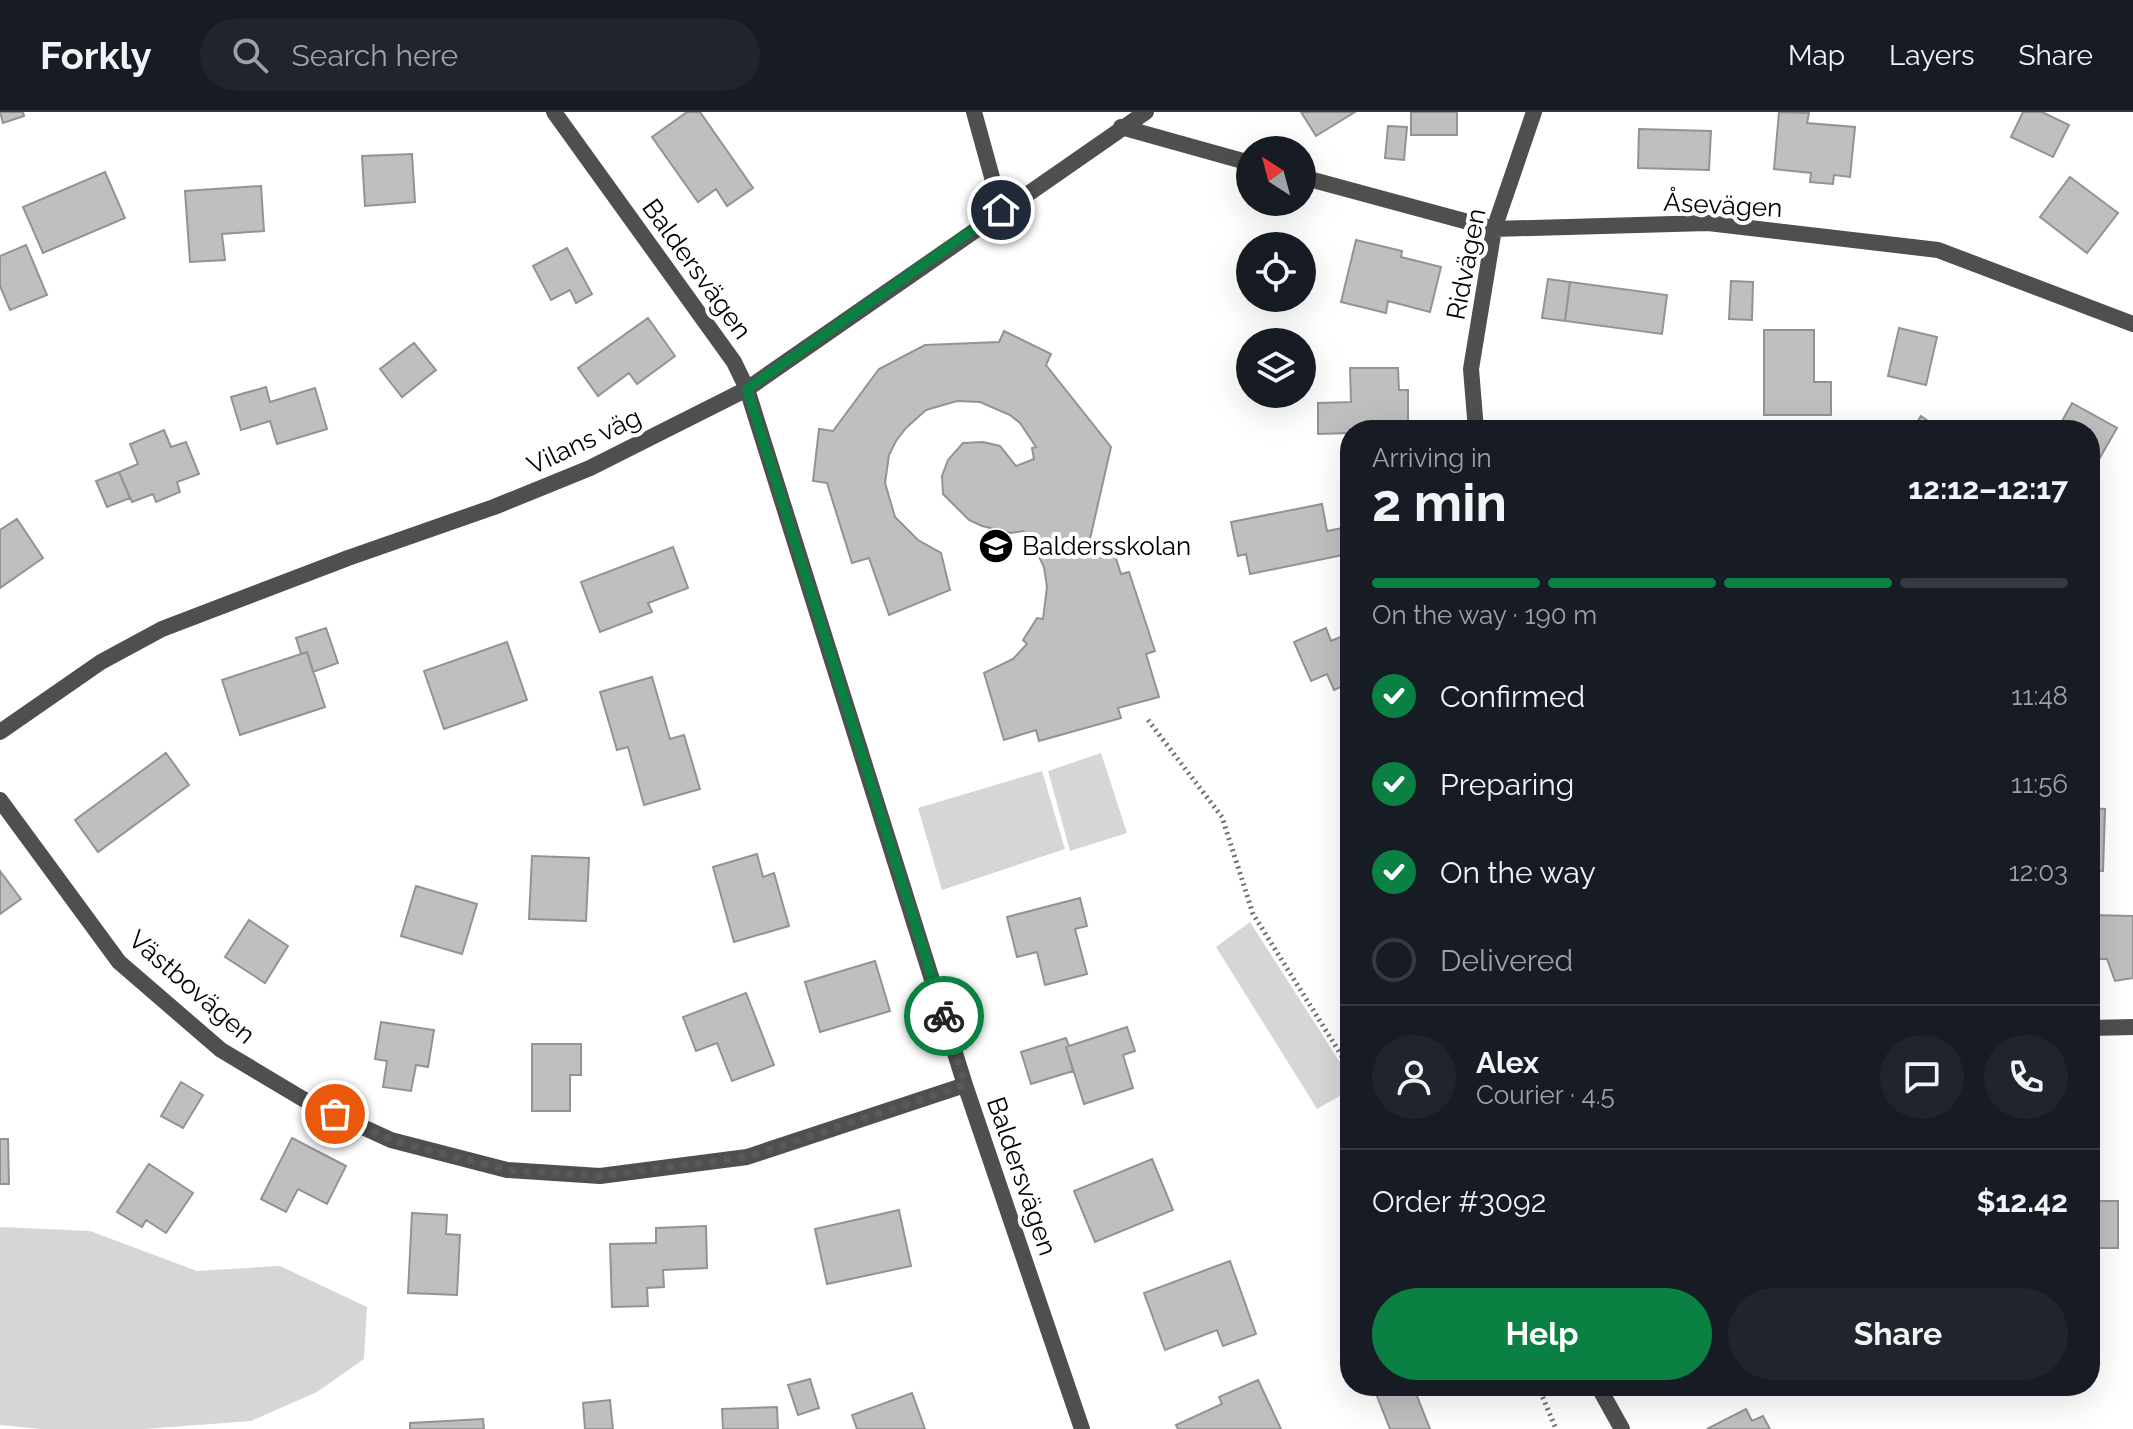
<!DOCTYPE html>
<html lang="en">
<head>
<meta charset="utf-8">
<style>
	:root { --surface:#171b24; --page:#20242c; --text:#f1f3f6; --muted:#9ea1a6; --line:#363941; --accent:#0b8043 }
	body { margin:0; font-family:Raleway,sans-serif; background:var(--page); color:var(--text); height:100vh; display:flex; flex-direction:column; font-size:30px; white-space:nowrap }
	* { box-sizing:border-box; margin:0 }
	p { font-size:26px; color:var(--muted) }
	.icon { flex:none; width:44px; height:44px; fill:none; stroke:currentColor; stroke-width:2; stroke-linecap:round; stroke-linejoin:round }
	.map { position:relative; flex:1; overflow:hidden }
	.details { position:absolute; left:1340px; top:308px; width:760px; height:976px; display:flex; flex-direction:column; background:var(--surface); border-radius:32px; box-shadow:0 8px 32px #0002 }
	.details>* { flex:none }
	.needle { width:52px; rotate:324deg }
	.buttons { position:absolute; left:1236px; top:24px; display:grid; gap:16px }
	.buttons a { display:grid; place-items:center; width:80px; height:80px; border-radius:50%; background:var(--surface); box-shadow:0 8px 32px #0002; font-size:40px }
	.pin { position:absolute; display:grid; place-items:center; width:68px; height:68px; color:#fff; margin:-34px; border:4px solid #fff; border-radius:50%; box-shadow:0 2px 8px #0007 }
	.courier { position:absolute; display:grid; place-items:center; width:80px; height:80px; margin:-40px; border:6px solid #0b8043; border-radius:50%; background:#fff; color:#222; box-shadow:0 2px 10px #0007 }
	.overview em { font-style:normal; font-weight:700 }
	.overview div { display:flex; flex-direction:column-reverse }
	.overview { display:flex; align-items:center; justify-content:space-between; height:136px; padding:0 32px }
	h1 { font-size:52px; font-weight:700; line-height:60px }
	.bar { display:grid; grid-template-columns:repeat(4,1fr); gap:12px 8px; align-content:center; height:96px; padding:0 32px }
	.bar i { height:10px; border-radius:6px; background:var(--line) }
	.bar .active { background:var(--accent) }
	.bar p { grid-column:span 4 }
	.line { display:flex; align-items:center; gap:20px; padding:0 32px; border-top:2px solid var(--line) }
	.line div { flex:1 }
	.round { display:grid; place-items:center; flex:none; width:84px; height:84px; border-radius:42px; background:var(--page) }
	ol { padding:0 32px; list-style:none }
	li { display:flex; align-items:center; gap:24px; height:88px }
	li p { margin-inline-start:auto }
	li .icon { padding:8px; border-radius:50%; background:var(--accent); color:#fff; stroke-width:4 }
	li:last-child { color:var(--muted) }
	li i { width:44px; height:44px; border:4px solid var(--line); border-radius:50% }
	.primary-button { display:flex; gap:16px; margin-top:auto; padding:16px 32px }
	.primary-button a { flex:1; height:92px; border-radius:48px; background:var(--accent); color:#fff; font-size:32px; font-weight:700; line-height:92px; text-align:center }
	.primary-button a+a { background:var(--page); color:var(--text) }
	header { display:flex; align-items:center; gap:48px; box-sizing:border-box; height:112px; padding:0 40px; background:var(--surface); border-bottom:2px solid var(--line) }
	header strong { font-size:38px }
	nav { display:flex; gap:44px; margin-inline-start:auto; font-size:28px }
	.search { width:560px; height:72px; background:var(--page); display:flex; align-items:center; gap:20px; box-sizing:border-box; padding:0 28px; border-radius:44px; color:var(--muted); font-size:30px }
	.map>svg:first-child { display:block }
	.green { fill:#d6d6d6 }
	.building { fill:#bfbfbf; stroke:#939393; stroke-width:2 }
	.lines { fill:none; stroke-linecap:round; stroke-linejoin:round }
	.path { stroke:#717171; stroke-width:5; stroke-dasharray:2 4; stroke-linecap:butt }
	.minor { stroke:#4f4f4f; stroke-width:16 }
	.done { stroke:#595959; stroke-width:8; stroke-dasharray:0 14.4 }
	.route { stroke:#0b8043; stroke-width:10 }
	.labels { text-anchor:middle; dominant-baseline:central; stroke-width:8; stroke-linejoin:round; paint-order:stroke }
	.street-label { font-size:26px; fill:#000; stroke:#fff }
	.poi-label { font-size:26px; fill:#000; stroke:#fff; text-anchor:start }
</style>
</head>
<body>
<header>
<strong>Forkly</strong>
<div class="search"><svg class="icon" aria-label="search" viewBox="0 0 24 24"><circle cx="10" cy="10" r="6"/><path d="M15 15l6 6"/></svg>Search here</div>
<nav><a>Map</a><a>Layers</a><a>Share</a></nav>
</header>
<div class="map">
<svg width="2133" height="1317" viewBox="0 0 2133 1317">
	<rect width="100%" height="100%" fill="#fff"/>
	<!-- green -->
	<path class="green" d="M1101 641 1127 721 1070 739 1048 659Z
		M1042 659 1065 737 942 778 918 696Z
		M1250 810 1350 966V978L1317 997 1216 835Z
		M0 1115 90 1119 197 1159 280 1154 367 1195 364 1247 317 1280 251 1309 144 1317H42L0 1313Z"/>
	<!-- building -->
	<path class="building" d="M0 0H23L24 4 3 11Z
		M687 0H700L753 76 727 94 716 77 698 90 652 25Z
		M1301 0H1355L1316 24Z
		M1411 0H1457V23H1411Z
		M1779 0 1809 1 1807 11 1855 15 1850 65 1834 63 1833 72 1810 70 1811 61 1774 57Z
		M2023 0H2042L2069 13 2053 45 2011 25Z
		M1388 14 1407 15 1404 48 1385 46Z
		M1639 17 1711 19 1709 58 1638 56Z
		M412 42 415 90 365 94 362 44Z
		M105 60 125 106 43 141 23 95Z
		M2070 65 2118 101 2087 141 2040 105Z
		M261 74 264 119 222 122 225 148 190 150 185 79Z
		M1356 128 1402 139 1401 145 1441 155 1430 200 1388 189 1386 201 1341 190Z
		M26 133 47 183 10 198 0 174V144Z
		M567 136 592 182 576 191 570 178 551 188 533 154Z
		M1548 167 1570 170 1565 209 1542 206Z
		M1731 169 1753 170 1752 208 1729 207Z
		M1570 170 1667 183 1662 222 1565 209Z
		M648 206 675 244 637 272 629 261 598 284 578 256Z
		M1899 216 1937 225 1926 273 1888 264Z
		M1764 218H1814V270H1831V303H1764Z
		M1004 219 1051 242 1046 253 1111 335 1090 427 1112 434 1121 462 1129 460 1155 539 1146 542 1159 585 1118 596 1121 606 1039 629 1036 618 1004 628 984 561 1013 547 1027 532 1023 528 1037 506 1043 507 1047 475 1044 455 1029 424 1023 419 1011 421 982 414 969 408 943 382 942 364 948 348 963 331 983 330 1000 334 1016 354 1034 347 1032 336 1036 335 1020 311 1010 303 980 290 957 289 926 298 906 316 896 329 889 343 885 371 895 405 918 428 941 441 950 478 889 503 869 446 852 451 827 371 813 369 819 317 833 319 879 257 925 233 999 230Z
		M414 231 436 258 402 285 380 257Z
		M1350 256H1398L1399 278H1408V318H1350V321L1318 322V291L1351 290Z
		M266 275 270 290 315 276 327 317 277 332 270 309 241 318 231 285Z
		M2072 291 2117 316 2090 363V318H2057Z
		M1921 304 1941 318H1912Z
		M164 318 171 335 186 330 199 362 177 370 180 380 156 390 153 382 132 390 119 360 138 352 130 332Z
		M119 360 130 386 107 395 96 369Z
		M1322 392 1327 419 1343 416 1348 442 1250 462 1246 442 1238 444 1231 410Z
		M17 407 43 446 0 476V418Z
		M673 435 688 476 648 491 652 500 600 520 581 470Z
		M326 516 338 551 313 560 307 540 301 542 296 526Z
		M1326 516 1331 529 1350 521V571L1334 578 1327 562 1311 569 1294 530Z
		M507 530 527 588 444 617 424 559Z
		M307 540 325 595 240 623 222 568Z
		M652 565 670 627 684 623 700 677 644 693 628 635 617 638 600 580Z
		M166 641 189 673 98 740 75 708Z
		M2090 696 2105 697 2103 759 2090 758Z
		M757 742 763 765 774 761 789 814 734 830 713 755Z
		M532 744 589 746 586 809 529 807Z
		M0 759 21 787 0 802Z
		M416 774 477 792 462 842 401 824Z
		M1080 786 1087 814 1075 817 1087 862 1045 873 1037 840 1017 845 1007 805Z
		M2090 803 2133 804V866L2115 869 2107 847H2090Z
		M249 808 288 834 265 871 225 845Z
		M875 849 890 899 820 920 805 870Z
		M746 881 774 953 732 969 717 931 696 939 683 905Z
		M381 910 434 918 428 955 416 953 411 979 383 975 387 949 375 947Z
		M1127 915 1135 939 1123 943 1133 976 1084 992 1066 935Z
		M1066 926 1069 934 1066 935 1073 959 1031 972 1021 940Z
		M532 932H581V963H570V999H532Z
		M181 970 203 983 183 1016 161 1004Z
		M292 1026 346 1054 327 1092 298 1077 286 1100 261 1087Z
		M0 1027H8L9 1072H0Z
		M1152 1047 1173 1098 1095 1130 1074 1079Z
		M149 1052 193 1081 166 1121 146 1108 142 1115 117 1100Z
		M2090 1089H2118V1136H2090Z
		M899 1098 911 1154 827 1172 815 1117Z
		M412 1101 447 1103 446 1122 460 1123 457 1183 408 1181Z
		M706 1114 707 1156 663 1158 664 1175 647 1176 648 1194 612 1195 610 1132 656 1131V1116Z
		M1230 1149 1256 1222 1223 1234 1217 1218 1165 1238 1144 1181Z
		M810 1267 819 1296 798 1303 788 1273Z
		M1258 1268 1281 1317H1178L1176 1313 1222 1292 1219 1285Z
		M1373 1274H1413L1430 1317H1390Z
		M912 1281 925 1317H857L852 1303Z
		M610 1288 613 1317H585L583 1291Z
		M777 1295 778 1317H723L722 1297Z
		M1746 1297 1752 1309 1763 1304 1770 1317H1707Z
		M483 1307 484 1317H410V1311Z"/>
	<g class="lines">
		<!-- path -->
		<path class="path" d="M1148 608 1222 705 1253 802 1350 957
			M1538 1274 1556 1317"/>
		<!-- minor -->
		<path class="minor" d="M554 0 734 250 747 277 965 973 1082 1317
			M974 0 1001 98
			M1121 15 1250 51
			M1302 65 1494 117 1708 111 1938 138 2133 212
			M1476 318 1471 257 1494 117 1534 0
			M0 620 101 550 162 517 348 446 494 395 590 356 747 277 1146 0
			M0 688 119 850 221 938 308 990 391 1028 507 1058 600 1064 747 1045 965 973
			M2090 916 2133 915
			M1598 1274 1622 1317"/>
	</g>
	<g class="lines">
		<!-- done -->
		<path class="done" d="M335 1002 391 1028 507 1058 600 1064 747 1045 965 973 944 904"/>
		<!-- route -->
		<path class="route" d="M944 904 747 277 1001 98"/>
	</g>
	<!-- icons -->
	<defs>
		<g id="school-disc" transform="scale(1.8)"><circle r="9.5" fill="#000" stroke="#fff"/><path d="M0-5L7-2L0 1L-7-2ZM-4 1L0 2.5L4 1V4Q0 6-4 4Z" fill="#fff"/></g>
	</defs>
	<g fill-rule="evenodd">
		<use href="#school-disc" x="996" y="434"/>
	</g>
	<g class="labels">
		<!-- street labels -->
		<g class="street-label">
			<text transform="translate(1723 93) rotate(3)">Åsevägen</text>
			<text transform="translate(1466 152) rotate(-79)">Ridvägen</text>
			<text transform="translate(697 157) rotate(54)">Baldersvägen</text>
			<text transform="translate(584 329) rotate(-25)">Vilans väg</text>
			<text transform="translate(192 875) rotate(41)">Västbovägen</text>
			<text transform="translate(1022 1064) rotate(71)">Baldersvägen</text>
		</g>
		<!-- poi labels -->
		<g class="poi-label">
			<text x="1022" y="434">Baldersskolan</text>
		</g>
	</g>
</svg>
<div class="buttons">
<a><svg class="needle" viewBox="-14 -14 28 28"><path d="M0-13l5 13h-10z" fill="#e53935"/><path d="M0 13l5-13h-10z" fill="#9ea1a6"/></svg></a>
<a><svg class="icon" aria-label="locate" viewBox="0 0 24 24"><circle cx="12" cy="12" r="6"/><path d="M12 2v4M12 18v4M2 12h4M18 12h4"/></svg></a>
<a><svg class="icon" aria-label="layers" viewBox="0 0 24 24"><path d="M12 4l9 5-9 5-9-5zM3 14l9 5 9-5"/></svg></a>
</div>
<div class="pin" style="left:335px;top:1002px;background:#ea580c"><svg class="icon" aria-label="bag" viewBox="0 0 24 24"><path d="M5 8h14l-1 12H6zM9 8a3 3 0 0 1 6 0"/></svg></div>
<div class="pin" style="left:1001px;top:98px;background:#1f2937"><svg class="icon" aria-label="home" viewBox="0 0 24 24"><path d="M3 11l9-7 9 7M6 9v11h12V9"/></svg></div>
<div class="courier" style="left:944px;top:904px"><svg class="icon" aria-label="bike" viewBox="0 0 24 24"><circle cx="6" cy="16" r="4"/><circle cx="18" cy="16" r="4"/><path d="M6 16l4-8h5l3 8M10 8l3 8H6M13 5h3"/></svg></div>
<section class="details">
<div class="overview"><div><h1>2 min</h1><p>Arriving in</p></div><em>12:12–12:17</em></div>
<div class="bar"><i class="active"></i><i class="active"></i><i class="active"></i><i></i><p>On the way · 190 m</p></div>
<ol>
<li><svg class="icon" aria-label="check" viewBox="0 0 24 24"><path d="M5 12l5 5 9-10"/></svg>Confirmed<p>11:48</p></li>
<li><svg class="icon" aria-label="check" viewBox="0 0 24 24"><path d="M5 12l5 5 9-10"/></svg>Preparing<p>11:56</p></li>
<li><svg class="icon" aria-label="check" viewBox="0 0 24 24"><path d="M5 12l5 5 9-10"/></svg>On the way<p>12:03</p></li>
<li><i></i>Delivered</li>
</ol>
<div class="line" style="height:144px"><a class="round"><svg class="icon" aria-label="person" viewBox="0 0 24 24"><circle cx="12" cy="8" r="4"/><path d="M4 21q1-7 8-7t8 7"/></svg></a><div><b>Alex</b><p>Courier · 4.5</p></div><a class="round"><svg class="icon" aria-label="chat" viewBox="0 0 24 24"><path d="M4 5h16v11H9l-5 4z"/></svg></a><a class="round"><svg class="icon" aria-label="phone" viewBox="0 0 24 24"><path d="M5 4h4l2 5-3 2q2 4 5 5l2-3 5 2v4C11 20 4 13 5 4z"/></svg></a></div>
<div class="line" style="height:104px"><div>Order #3092</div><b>$12.42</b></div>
<div class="primary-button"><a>Help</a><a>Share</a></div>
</section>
</div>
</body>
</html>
